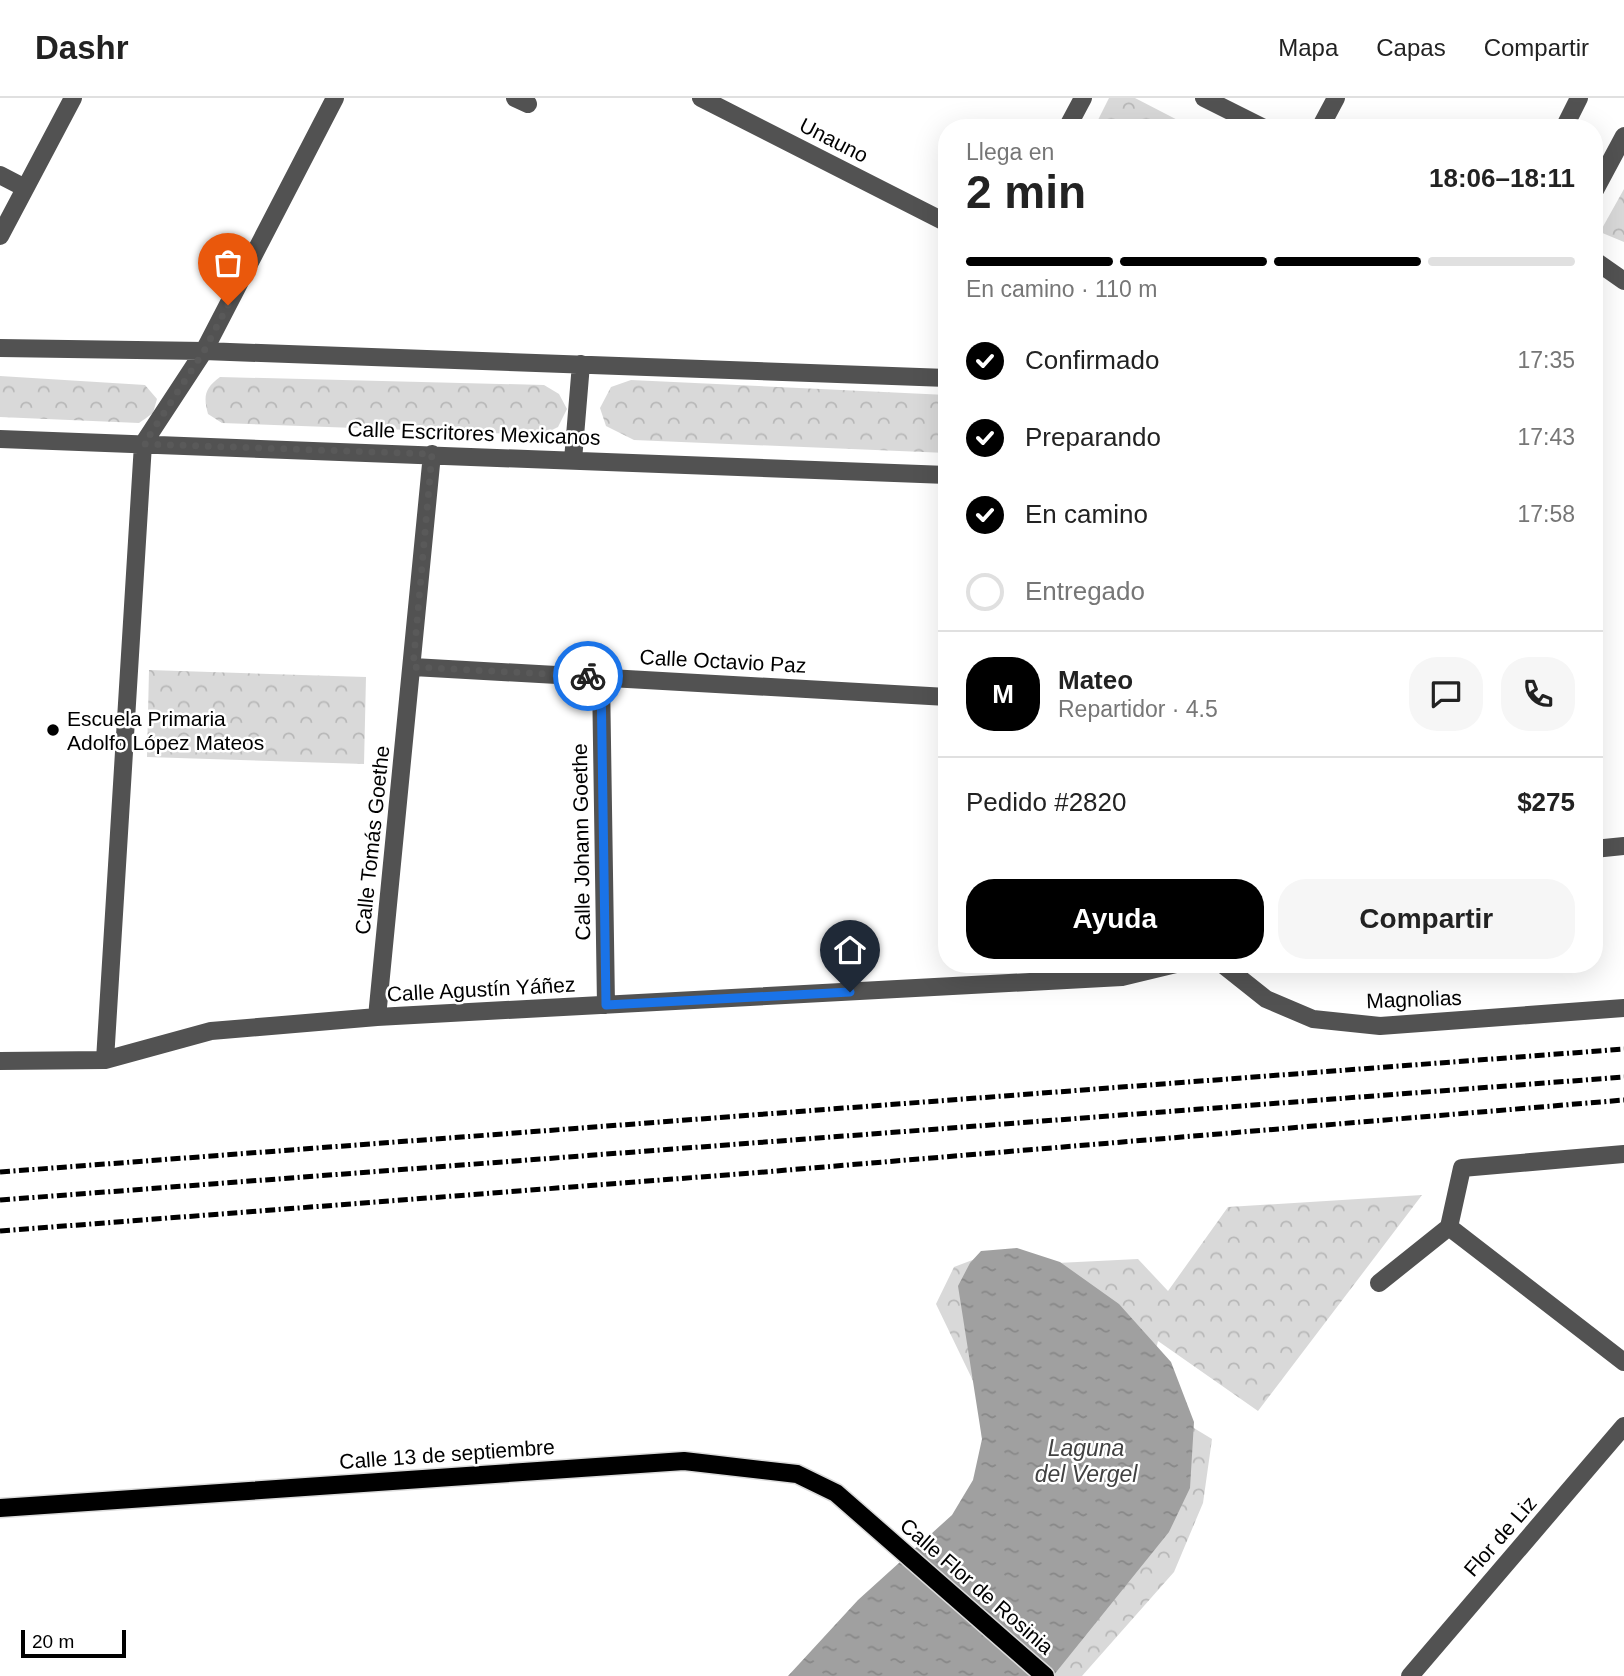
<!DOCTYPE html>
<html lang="es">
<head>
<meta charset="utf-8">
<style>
	:root { --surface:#fff; --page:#f6f6f6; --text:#222; --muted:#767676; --line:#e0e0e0; --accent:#000 }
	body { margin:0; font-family:Helvetica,sans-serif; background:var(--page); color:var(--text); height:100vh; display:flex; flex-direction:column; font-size:26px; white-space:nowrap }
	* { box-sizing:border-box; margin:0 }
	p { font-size:23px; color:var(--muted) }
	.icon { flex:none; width:38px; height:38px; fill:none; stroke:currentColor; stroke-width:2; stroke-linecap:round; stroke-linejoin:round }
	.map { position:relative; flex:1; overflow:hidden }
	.sheet { position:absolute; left:938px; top:21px; width:665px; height:854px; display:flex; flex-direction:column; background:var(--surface); border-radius:28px; box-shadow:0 7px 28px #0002 }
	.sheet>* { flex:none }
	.scale { position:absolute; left:21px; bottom:18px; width:105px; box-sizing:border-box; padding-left:7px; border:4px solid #000; border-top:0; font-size:19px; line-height:24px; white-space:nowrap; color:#000; -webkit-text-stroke:5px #fff; paint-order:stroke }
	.pin { position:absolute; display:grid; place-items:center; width:60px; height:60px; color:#fff; margin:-72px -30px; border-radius:50% 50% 50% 0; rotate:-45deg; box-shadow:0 0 7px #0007 }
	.pin .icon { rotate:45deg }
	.courier { position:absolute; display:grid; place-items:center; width:70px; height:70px; margin:-35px; border:5px solid #1a73e8; border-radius:50%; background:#fff; color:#222; box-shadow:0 2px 9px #0007 }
	.head em { font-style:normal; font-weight:700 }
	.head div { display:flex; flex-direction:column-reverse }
	.head { display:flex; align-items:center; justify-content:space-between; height:119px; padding:0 28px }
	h1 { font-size:46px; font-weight:700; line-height:52px }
	.bar { display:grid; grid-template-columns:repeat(4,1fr); gap:10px 7px; align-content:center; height:84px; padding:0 28px }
	.bar i { height:9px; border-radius:5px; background:var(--line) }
	.bar .on { background:var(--accent) }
	.bar p { grid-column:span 4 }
	.line { display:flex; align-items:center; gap:18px; padding:0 28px; border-top:2px solid var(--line) }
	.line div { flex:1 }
	.round { display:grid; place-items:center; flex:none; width:74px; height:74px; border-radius:28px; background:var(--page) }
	ol { padding:0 28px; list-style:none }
	li { display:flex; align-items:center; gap:21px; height:77px }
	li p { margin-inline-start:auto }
	li .icon { padding:7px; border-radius:50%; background:var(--accent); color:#fff; stroke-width:4 }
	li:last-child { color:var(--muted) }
	li i { width:38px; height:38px; border:4px solid var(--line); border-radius:50% }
	.primary-button { display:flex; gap:14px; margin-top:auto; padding:14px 28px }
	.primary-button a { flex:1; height:80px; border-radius:28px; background:var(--accent); color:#fff; font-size:28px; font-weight:700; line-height:80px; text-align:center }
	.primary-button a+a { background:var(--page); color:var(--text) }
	header { display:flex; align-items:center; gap:42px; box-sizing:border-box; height:98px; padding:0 35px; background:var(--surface); border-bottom:2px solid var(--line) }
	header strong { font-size:33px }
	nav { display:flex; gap:38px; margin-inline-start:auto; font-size:24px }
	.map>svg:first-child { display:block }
	.park { fill:url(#park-crowns) }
	.water { fill:url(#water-ripples) }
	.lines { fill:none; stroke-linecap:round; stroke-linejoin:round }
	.major-casing { stroke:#dbdbdb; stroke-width:21 }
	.minor { stroke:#525252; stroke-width:18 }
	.major { stroke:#000; stroke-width:18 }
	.rail { stroke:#000; stroke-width:5; stroke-dasharray:10 3.5 2 3.5; stroke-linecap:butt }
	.done { stroke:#595959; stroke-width:7; stroke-dasharray:0 12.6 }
	.route { stroke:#1a73e8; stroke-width:9 }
	.poi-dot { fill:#000; stroke:#fff; stroke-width:2.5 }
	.labels { text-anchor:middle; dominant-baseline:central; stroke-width:5; stroke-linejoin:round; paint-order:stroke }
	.street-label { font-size:21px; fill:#000; stroke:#fff }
	.poi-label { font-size:21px; fill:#000; stroke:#fff; text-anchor:start }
	.water-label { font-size:23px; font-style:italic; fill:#414141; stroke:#fff }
</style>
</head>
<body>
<header>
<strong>Dashr</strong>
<nav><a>Mapa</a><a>Capas</a><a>Compartir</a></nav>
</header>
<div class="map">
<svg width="1624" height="1578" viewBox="0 0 1624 1578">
	<defs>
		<pattern id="park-crowns" width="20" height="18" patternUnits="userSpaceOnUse" patternTransform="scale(1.75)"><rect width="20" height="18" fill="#d9d9d9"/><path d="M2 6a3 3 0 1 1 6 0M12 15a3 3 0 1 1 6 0" fill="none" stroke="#b8b8b8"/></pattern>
		<pattern id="water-ripples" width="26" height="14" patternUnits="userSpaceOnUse" patternTransform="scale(1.75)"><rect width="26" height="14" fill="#a0a0a0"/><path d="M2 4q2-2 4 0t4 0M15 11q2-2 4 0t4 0" fill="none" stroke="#888"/></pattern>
	</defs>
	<rect width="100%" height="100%" fill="#fff"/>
	<!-- park -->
	<path class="park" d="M1109 0H1135L1193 30H1094Z
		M1624 91V144L1600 134Z
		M0 278 145 287 157 301 153 315 139 325 0 319Z
		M220 279 544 287 559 296 567 311 558 329 542 337 222 325 208 316C203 298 205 290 220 279Z
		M631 282 947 297V355L634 342 606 328 600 310 611 289Z
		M149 572 366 579 364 666 147 659Z
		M1422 1097 1258 1313 1158 1243 1153 1263 1169 1315 1212 1341 1203 1405 1174 1474 1082 1578H830L943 1480 984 1358 976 1289 936 1206 954 1169 983 1158 1017 1167 1138 1161 1168 1193 1228 1109Z"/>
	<!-- water -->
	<path class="water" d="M1017 1150 1060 1164 1119 1206 1171 1264 1194 1324 1190 1390 1169 1434 1053 1578H788L858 1502 952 1417 973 1382 982 1341 958 1188 970 1165 981 1153Z"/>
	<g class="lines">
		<!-- major casing -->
		<g class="major-casing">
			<path id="major" d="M0 1410 684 1363 797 1376 836 1395 1045 1578"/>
		</g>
		<!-- minor -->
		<path class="minor" d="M515 0 528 6
			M701 0 947 125
			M1204 0 1264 30
			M1067 30 1083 0
			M1320 30 1336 0
			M1564 30 1579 0
			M0 77 25 90
			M1594 94 1624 38
			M0 138 73 0
			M1594 162 1624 183
			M0 250 204 253 947 280
			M0 341 947 377
			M573 362 581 266
			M413 569 947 599
			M601 579 606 907
			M1594 751 1624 748
			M1222 866 1266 901 1313 921 1380 928 1624 910
			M377 919 432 356
			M105 962 143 346 204 253 335 0
			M0 963 105 962 211 933 377 919 1122 879 1176 866
			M1449 1129 1462 1070 1624 1056
			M1449 1129 1624 1264
			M1379 1185 1449 1129
			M1410 1578 1624 1328"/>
		<!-- major -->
		<use href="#major" class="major"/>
		<!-- rail -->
		<path class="rail" d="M0 1074 1624 951
			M0 1102 1624 979
			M0 1133 752 1075 1624 1002"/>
	</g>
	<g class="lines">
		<!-- done -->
		<path class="done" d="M228 207 204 253 144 346 432 356 413 569 588 578"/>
		<!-- route -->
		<path class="route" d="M588 578 601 579 606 907 850 894"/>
	</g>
	<!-- markers -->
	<circle class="poi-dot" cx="53" cy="632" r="7"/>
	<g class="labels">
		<!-- street labels -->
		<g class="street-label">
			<text transform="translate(834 42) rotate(27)">Unauno</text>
			<text transform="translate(474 335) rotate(2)">Calle Escritores Mexicanos</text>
			<text transform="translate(723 563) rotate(3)">Calle Octavio Paz</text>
			<text transform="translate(372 742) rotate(-84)">Calle Tomás Goethe</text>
			<text transform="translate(581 744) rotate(-91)">Calle Johann Goethe</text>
			<text transform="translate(481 891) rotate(-3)">Calle Agustín Yáñez</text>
			<text transform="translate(1414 901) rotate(-2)">Magnolias</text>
			<text transform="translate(447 1356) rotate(-4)">Calle 13 de septiembre</text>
			<text transform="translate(1500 1438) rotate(-49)">Flor de Liz</text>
			<text transform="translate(977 1488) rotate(41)">Calle Flor de Rosinia</text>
		</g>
		<!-- poi labels -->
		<g class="poi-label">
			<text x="67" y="620">Escuela Primaria<tspan x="67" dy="24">Adolfo López Mateos</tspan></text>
		</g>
		<!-- water labels -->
		<g class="water-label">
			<text x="1086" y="1350">Laguna<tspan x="1086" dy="26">del Vergel</tspan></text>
		</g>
	</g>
</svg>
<div class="scale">20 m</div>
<div class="pin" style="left:228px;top:207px;background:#ea580c"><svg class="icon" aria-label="bag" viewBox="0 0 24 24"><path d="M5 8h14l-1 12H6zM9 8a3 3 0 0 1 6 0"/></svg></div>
<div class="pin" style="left:850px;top:894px;background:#1f2937"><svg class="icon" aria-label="home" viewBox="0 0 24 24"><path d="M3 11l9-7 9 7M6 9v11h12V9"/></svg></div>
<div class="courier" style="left:588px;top:578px"><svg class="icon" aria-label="bike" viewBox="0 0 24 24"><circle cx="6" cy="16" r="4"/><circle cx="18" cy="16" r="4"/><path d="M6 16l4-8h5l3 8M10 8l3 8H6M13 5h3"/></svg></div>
<section class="sheet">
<div class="head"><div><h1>2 min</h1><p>Llega en</p></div><em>18:06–18:11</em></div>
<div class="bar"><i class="on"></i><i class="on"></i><i class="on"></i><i></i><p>En camino · 110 m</p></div>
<ol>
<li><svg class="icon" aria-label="check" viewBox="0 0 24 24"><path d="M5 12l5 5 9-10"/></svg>Confirmado<p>17:35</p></li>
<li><svg class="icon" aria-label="check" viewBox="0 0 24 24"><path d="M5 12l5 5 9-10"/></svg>Preparando<p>17:43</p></li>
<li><svg class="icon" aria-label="check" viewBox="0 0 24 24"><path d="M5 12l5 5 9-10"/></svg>En camino<p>17:58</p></li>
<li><i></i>Entregado</li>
</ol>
<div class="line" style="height:126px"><b class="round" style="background:var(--accent);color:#fff">M</b><div><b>Mateo</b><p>Repartidor · 4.5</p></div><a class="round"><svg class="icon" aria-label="chat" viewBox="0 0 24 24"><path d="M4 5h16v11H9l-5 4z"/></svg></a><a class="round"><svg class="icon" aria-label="phone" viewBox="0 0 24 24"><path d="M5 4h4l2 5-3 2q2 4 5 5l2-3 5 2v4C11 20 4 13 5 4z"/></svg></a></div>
<div class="line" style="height:91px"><div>Pedido #2820</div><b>$275</b></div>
<div class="primary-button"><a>Ayuda</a><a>Compartir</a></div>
</section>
</div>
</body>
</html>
